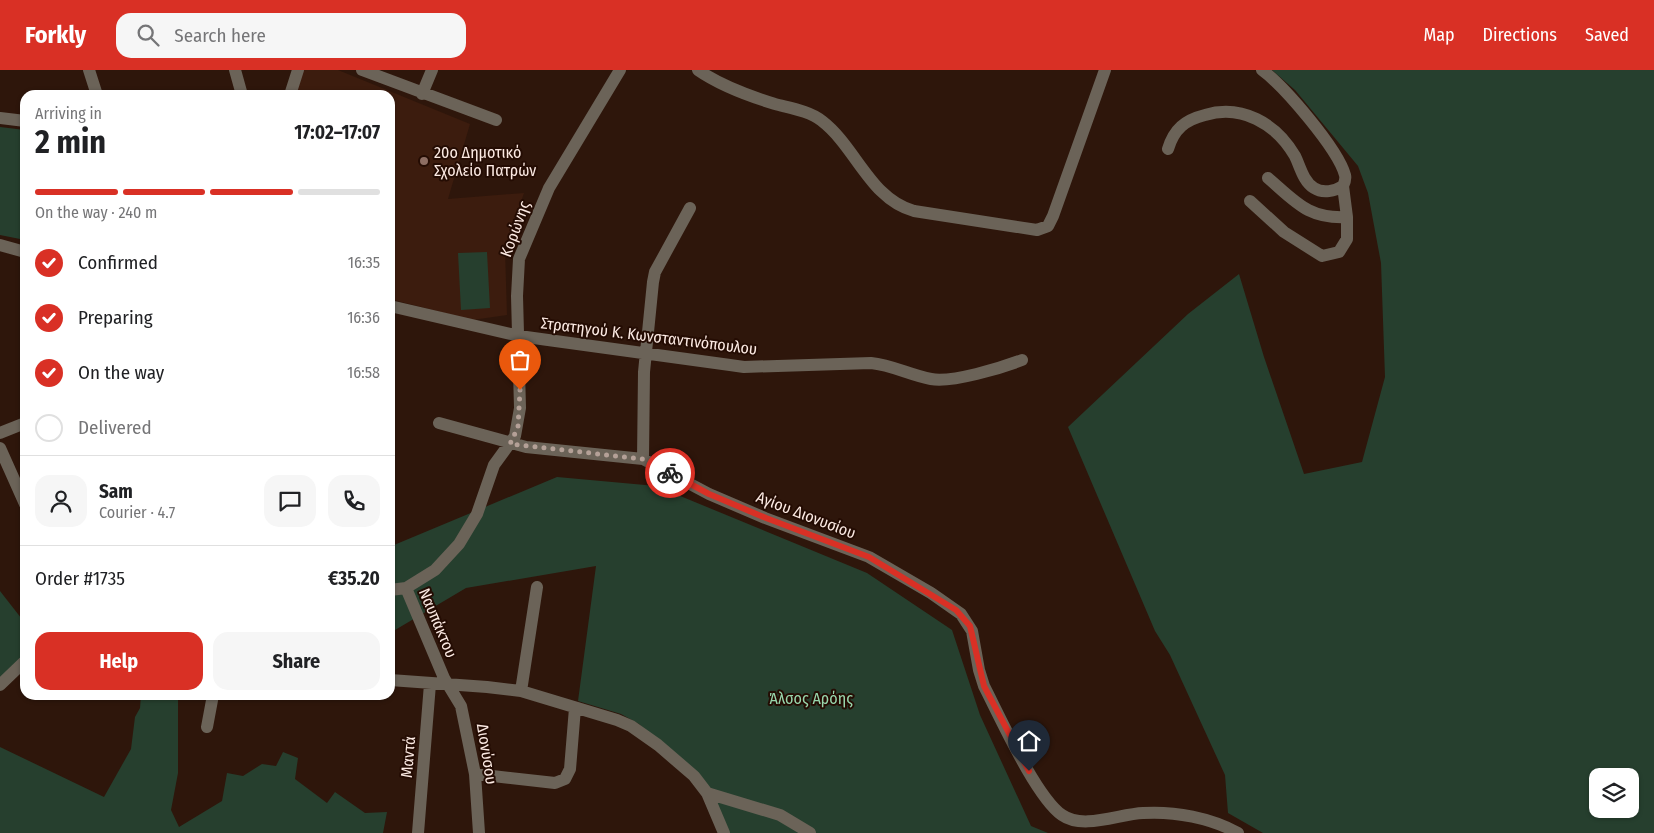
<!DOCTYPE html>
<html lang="en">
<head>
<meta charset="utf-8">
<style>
	:root { --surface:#fff; --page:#f6f6f6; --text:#202124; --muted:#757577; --line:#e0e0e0; --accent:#d93025 }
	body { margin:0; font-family:"Fira Sans Condensed",sans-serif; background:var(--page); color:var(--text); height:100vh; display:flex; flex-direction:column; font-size:19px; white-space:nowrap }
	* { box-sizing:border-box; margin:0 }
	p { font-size:16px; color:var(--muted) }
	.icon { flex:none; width:28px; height:28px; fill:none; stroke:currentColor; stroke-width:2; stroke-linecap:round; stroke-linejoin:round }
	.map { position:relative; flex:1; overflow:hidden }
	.sheet { position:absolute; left:20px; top:20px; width:375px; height:610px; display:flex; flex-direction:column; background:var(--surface); border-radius:15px; box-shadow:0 1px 4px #0004 }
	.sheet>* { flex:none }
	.fabs { position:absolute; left:1589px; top:698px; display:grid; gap:10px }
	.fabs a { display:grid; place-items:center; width:50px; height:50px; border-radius:10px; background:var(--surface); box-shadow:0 1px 4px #0004; font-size:25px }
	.pin { position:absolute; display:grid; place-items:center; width:42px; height:42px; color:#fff; margin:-51px -21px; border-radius:50% 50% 50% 0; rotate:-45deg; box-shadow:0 0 5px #0007 }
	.pin .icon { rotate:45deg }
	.courier { position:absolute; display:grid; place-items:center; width:50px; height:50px; margin:-25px; border:4px solid #d93025; border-radius:50%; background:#fff; color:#222; box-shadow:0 1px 6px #0007 }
	.summary em { font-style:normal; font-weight:700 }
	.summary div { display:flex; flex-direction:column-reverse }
	.summary { display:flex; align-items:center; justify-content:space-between; height:85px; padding:0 15px }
	h1 { font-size:32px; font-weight:700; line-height:38px }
	.bar { display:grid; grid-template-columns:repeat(4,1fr); gap:8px 5px; align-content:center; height:60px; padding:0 15px }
	.bar i { height:6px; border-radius:4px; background:var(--line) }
	.bar .on { background:var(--accent) }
	.bar p { grid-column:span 4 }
	.line { display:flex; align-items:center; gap:12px; padding:0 15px; border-top:1px solid var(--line) }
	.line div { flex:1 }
	.round { display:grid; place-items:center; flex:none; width:52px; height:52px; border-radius:15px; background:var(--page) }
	ol { padding:0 15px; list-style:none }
	li { display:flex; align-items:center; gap:15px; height:55px }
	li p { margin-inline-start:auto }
	li .icon { padding:5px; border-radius:50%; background:var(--accent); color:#fff; stroke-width:4 }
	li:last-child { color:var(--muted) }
	li i { width:28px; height:28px; border:2px solid var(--line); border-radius:50% }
	.button { display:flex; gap:10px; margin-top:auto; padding:10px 15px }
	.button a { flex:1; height:58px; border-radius:15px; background:var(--accent); color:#fff; font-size:20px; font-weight:700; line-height:58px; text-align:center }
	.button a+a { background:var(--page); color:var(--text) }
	header { display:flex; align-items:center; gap:30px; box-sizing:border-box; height:70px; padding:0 25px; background:var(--accent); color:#fff }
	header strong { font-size:24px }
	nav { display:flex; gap:28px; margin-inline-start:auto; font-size:18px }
	.search { width:350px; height:45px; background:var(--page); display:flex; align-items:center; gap:12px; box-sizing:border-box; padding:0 18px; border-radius:15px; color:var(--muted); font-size:19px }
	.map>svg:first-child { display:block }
	.built { fill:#3c1c0e }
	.green { fill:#263f2e; fill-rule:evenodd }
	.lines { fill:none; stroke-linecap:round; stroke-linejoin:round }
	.minor { stroke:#6b6358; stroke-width:12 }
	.tertiary { stroke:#6b6358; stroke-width:12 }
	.done { stroke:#b4a097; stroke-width:5; stroke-dasharray:0 9 }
	.route { stroke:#d93025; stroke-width:6 }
	.education-dot { fill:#8d6e63; stroke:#240c03; stroke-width:2 }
	.labels { text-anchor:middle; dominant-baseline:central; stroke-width:4; stroke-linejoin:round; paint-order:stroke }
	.poi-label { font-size:16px; fill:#fceae3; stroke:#240c03; text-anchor:start }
	.street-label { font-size:16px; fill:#fceae3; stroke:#240c03 }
	.park-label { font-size:16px; fill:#98d6ac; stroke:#240c03 }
</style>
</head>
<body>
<header>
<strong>Forkly</strong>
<div class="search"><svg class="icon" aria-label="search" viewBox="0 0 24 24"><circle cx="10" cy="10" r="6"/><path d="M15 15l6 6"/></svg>Search here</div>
<nav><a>Map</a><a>Directions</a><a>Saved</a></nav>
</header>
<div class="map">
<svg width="1654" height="763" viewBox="0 0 1654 763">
	<rect width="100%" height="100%" fill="#2e160b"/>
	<!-- built -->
	<path class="built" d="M303 0H338L470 54 448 129 524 123 505 179 507 245 472 250 390 229V25H296Z"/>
	<!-- green -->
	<path class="green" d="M1272 0H1654V763H1263L1228 743 1225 705 1170 585 1155 561 1068 357 1188 244 1239 204 1264 287 1304 404 1362 392 1385 307 1381 193 1368 123 1358 96 1295 20ZM1598 706H1630V739H1598Z
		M0 57 25 60V170L0 165Z
		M487 182 490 238 461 240 458 183Z
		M557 407 656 416 867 503 952 560 980 645 1031 756 1048 763H729L712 722 639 654 621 644 578 631 596 496 466 518 390 563V466L394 475Z
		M0 521 25 553V585L0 610Z
		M141 625H178V703L171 740 179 757 222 731 227 703 243 706 262 694 276 696 283 682 298 688 295 709 327 733 335 722 365 743 387 742 383 763H0V677L104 727 131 679 135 647 140 638Z"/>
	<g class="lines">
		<!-- minor -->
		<path class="minor" d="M235 0 242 25
			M362 0 496 50
			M698 0C721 16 749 26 775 34 790 38 810 41 822 51 856 77 870 129 914 141L1037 160 1048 156 1053 146 1105 0
			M422 24 432 0
			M290 25 298 0
			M0 48 25 51
			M1168 79C1174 59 1185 50 1205 45 1241 34 1276 53 1295 86 1300 96 1303 111 1314 118 1323 124 1335 121 1343 116 1345 112 1346 109 1345 105 1338 79 1284 16 1262 0
			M1268 108C1296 132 1308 149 1347 147L1343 116
			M1250 131 1284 162 1322 186 1339 182 1347 169V147
			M0 175 25 182
			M390 236 519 266 730 295 744 297 871 293C892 295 910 305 931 309 952 313 1001 298 1022 290
			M439 353 526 377 643 389 709 424 765 448 869 487 931 523 961 544 972 561 979 600 984 616C1000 647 1036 727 1062 745 1083 760 1119 744 1143 743 1175 741 1211 748 1238 763
			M0 363 25 353
			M0 378 25 434
			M643 389 644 302 653 212 655 202 690 138
			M406 518 435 500 459 474 477 444 494 395 515 366 520 338 517 226 519 189 549 118 620 0
			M390 520 406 518 444 608 461 636 475 704 479 763
			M390 610 487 617 521 621 617 650 631 656 658 675 694 706 707 723 780 745 810 763
			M0 615 25 591
			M521 621 537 517
			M207 657 213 625
			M475 704 555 713 565 709 570 699 575 638
			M707 723 724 763
			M418 763 430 614"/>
		<!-- tertiary -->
		<path class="tertiary" d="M89 0 97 25"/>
	</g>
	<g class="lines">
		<!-- done -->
		<path class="done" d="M520 320 518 357 510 374 643 389 670 403"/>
		<!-- route -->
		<path class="route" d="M670 403 709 424 766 448 869 487 956 540 970 556 984 616 1029 701"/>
	</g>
	<!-- markers -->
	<circle class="education-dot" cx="424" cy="91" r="5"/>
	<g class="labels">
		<!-- poi labels -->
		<g class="poi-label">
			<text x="434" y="82">20ο Δημοτικό<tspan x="434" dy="18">Σχολείο Πατρών</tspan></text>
		</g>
		<!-- street labels -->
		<g class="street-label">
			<text transform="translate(515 159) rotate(-70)">Κορώνης</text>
			<text transform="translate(649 266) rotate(7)">Στρατηγού Κ. Κωνσταντινόπουλου</text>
			<text transform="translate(806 445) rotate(21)">Αγίου Διονυσίου</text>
			<text transform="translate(438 553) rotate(67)">Ναυπάκτου</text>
			<text transform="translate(487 684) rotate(81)">Διονύσου</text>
			<text transform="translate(408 687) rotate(-85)">Μαντά</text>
		</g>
		<!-- park labels -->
		<g class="park-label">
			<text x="811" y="628">Άλσος Αρόης</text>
		</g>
	</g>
</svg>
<div class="fabs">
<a><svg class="icon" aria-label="layers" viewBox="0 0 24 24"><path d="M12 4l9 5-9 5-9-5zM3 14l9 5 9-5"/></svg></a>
</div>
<div class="pin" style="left:520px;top:320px;background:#ea580c"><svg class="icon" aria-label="bag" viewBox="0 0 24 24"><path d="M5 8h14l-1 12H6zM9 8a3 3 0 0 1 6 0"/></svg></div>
<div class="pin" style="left:1029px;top:701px;background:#1f2937"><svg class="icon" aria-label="home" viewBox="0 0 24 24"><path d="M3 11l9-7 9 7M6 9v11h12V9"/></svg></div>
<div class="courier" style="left:670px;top:403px"><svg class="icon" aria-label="bike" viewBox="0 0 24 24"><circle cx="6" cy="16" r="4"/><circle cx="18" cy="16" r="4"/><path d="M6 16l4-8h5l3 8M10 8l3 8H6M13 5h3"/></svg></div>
<section class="sheet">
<div class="summary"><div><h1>2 min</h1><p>Arriving in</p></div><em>17:02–17:07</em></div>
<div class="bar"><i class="on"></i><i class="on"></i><i class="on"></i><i></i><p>On the way · 240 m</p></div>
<ol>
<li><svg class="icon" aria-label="check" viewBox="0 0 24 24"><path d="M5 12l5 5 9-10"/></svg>Confirmed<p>16:35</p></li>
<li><svg class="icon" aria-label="check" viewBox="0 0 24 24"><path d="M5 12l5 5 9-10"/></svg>Preparing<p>16:36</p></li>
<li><svg class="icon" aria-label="check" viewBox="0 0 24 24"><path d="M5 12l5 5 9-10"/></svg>On the way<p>16:58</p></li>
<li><i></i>Delivered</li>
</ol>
<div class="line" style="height:90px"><a class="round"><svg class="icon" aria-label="person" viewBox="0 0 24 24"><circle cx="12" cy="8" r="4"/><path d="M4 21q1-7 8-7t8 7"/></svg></a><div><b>Sam</b><p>Courier · 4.7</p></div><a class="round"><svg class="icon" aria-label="chat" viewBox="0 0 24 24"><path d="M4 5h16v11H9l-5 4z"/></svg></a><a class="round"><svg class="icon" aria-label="phone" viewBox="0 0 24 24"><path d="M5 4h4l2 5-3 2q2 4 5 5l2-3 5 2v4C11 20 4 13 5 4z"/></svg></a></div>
<div class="line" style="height:65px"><div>Order #1735</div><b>€35.20</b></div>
<div class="button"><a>Help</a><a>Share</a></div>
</section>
</div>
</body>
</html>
